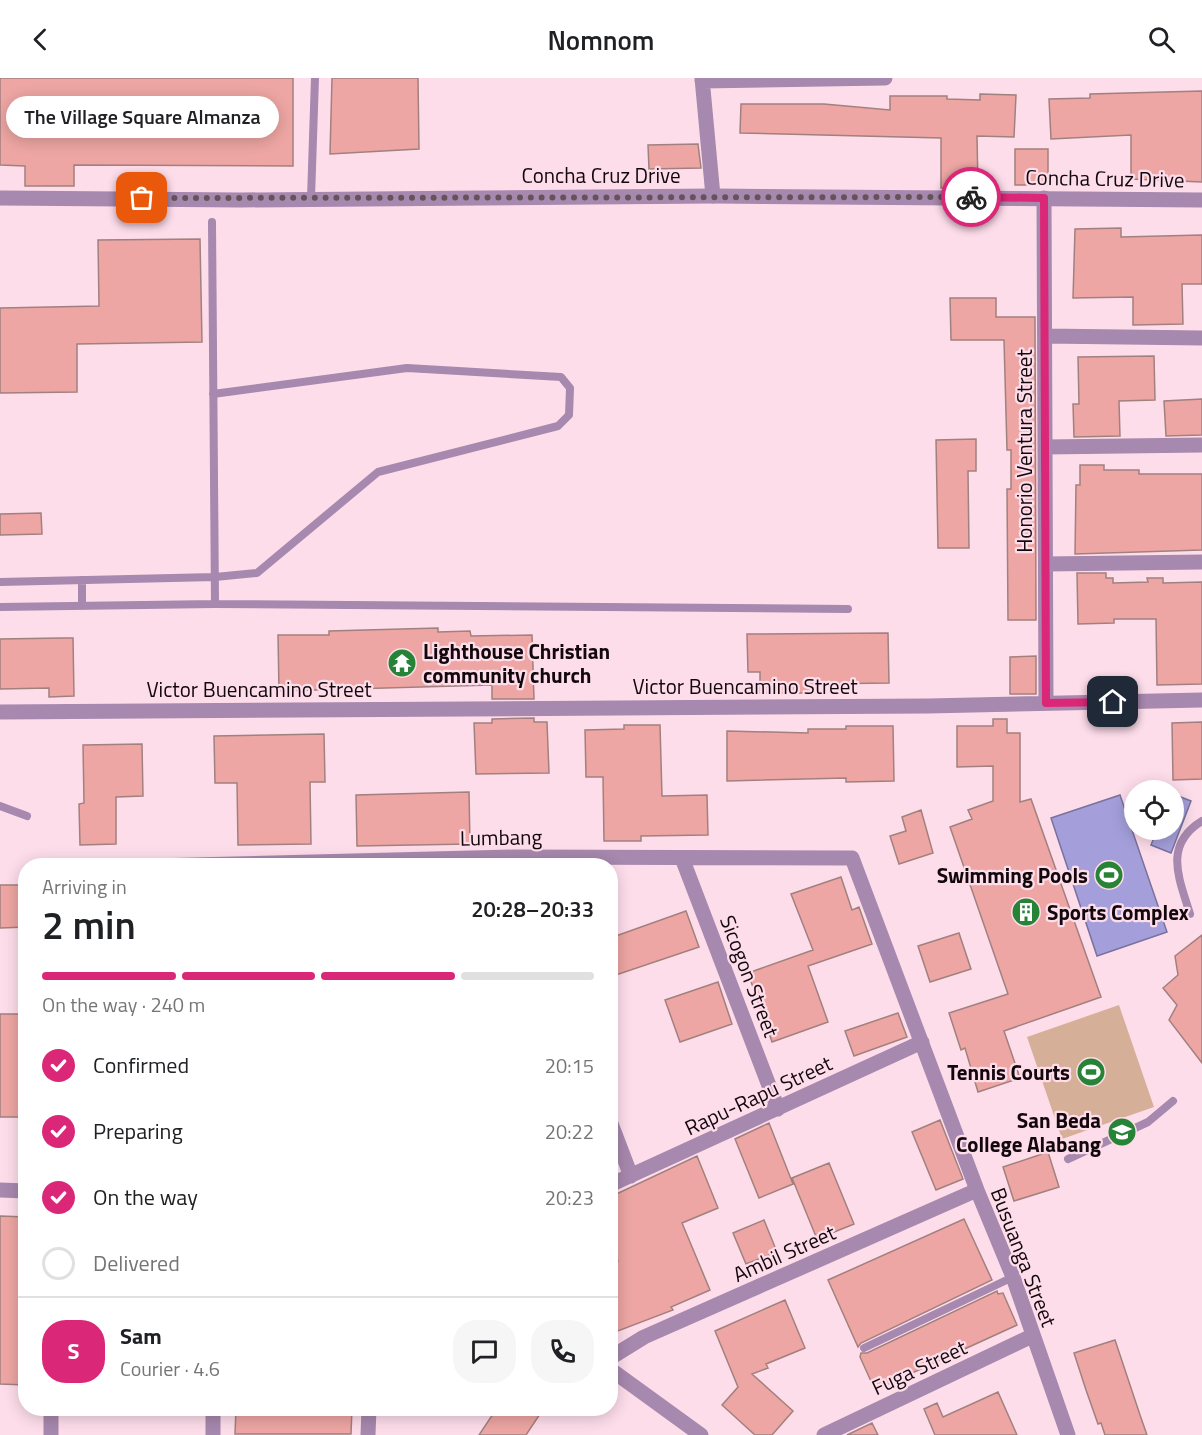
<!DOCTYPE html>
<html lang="en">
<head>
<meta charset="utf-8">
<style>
	:root { --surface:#fff; --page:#f6f6f6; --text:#202124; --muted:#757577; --line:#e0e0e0; --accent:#db2777 }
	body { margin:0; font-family:"Titillium Web",sans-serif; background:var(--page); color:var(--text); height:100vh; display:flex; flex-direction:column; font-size:22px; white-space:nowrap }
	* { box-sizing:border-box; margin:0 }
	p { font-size:20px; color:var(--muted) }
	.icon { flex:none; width:33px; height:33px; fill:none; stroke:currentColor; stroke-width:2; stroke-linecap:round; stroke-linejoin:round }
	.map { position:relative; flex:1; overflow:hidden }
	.panel { position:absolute; left:18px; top:780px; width:600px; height:558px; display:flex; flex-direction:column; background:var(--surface); border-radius:24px; box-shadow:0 3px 15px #0003 }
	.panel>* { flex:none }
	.buttons { position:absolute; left:1124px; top:702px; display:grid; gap:12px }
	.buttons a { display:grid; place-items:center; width:60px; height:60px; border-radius:50%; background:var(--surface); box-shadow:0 3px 15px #0003; font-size:30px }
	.pin { position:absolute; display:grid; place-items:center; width:51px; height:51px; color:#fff; margin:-26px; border-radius:12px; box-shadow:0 3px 9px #0006 }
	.courier { position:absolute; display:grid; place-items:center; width:60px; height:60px; margin:-30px; border:4px solid #db2777; border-radius:50%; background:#fff; color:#222; box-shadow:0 2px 8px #0007 }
	.bubble { position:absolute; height:42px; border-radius:21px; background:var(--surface); box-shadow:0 3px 15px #0003; font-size:20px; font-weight:600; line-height:42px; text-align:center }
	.summary em { font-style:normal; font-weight:600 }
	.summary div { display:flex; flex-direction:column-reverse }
	.summary { display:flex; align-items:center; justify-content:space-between; height:102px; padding:0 24px }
	h1 { font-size:39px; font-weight:600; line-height:45px }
	.bar { display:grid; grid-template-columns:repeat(4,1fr); gap:9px 6px; align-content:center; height:72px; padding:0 24px }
	.bar i { height:8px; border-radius:4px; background:var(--line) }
	.bar .selected { background:var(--accent) }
	.bar p { grid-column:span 4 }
	.line { display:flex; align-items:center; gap:15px; padding:0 24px; border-top:2px solid var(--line) }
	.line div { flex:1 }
	.round { display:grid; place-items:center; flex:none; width:63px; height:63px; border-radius:24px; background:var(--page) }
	ol { padding:0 24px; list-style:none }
	li { display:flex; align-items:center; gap:18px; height:66px }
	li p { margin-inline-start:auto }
	li .icon { padding:6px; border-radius:50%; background:var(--accent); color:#fff; stroke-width:4 }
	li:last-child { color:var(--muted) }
	li i { width:33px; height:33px; border:3px solid var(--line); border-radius:50% }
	header { display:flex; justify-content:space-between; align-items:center; height:78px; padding:0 24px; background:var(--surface); font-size:27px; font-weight:600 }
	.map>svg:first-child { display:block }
	.green { fill:#d5af98 }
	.water { fill:#a49fda; stroke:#78729c; stroke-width:1.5 }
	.building { fill:#eda6a3; stroke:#a1807f; stroke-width:1.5 }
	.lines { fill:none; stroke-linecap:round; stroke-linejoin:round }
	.service { stroke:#a788ae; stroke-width:8 }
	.minor { stroke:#a788ae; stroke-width:15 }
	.tertiary { stroke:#a788ae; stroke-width:15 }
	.done { stroke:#65535a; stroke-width:6; stroke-dasharray:0 10.8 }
	.route { stroke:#db2777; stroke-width:8 }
	.labels { text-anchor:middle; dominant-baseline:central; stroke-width:4.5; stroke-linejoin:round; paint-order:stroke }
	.street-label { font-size:21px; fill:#12080c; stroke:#feddeb }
	.poi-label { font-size:21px; font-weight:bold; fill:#12080c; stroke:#feddeb; text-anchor:end }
</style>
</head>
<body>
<header><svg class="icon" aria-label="back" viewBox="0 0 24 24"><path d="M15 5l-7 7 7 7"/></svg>Nomnom<svg class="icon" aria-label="search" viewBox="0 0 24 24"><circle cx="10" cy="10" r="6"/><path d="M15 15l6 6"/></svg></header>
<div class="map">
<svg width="1202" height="1357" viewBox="0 0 1202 1357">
	<rect width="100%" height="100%" fill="#feddeb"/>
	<!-- green -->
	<path class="green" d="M1119 927 1154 1029 1062 1061 1027 959Z"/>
	<!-- water -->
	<path class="water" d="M1173 716 1191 723 1171 775 1151 767 1157 752H1173Z
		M1120 717 1167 854 1097 878 1051 740Z"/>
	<!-- building -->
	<path class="building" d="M0 0H293V88L74 87V108H25V88L0 87Z
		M332 0H418L419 71 330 76Z
		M1202 13V104L1131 101V57L1051 61 1049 21 1090 20V16Z
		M980 16 1016 17 1014 59 977 58 978 110H941V60L740 55 741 26H824L890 32V18H947V21L980 22Z
		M698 66 701 90 649 91 648 67Z
		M1015 71H1048V107H1015Z
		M1121 150V159L1202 157V206H1182L1183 246 1133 247V219L1073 220 1075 151Z
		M200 161 202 264 77 266V314L0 315V230L99 228 98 162Z
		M950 220H996V239H1035L1036 542H1008L1007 411H1011V372H1007L1004 262H951Z
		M1154 278 1155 322 1119 323 1120 358 1074 359 1073 326H1079L1078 279Z
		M1202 321V357L1166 358 1164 323Z
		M976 361V393H968L969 470H938L936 362Z
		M1080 387H1104V392H1139V396H1202V472L1075 476 1076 407H1080Z
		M41 435 42 456 0 457V436Z
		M1077 495H1106V500H1113V505L1148 504 1147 500H1163V505L1202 504V606L1157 607 1156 541H1114V545L1078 546Z
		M438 550V554L470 553 471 558 532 557 534 621H492V607L279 613 278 557H329V553Z
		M888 555 889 605 815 606V615H760V594H748L747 556Z
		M61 560H73L74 618 49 619V610L0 611V561Z
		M1036 578V616H1010V579Z
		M534 640V644H547L549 695 476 696 474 645H492V641Z
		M993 641H1007V655H1020V724L1031 721 1101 919 1004 953 1020 1000 978 1014 965 970 961 972 949 935 1008 916 950 749 972 741 968 732 993 723V688L957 689V648H993Z
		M1202 644V701L1173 702 1172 645Z
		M624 647H660L662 718 707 717 708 757 641 758V763H604L603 699H586L585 652 624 651Z
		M846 648H893L894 703 846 704V700L727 703V653L808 655V651H846Z
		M324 656 325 704H310L311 766 238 767 237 705H215L214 658Z
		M142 666 143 718 116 719V766L80 767 79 726 84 725 83 667Z
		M469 714 470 766 357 768 356 717Z
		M921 732 933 775 899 786 890 758 906 753 902 739Z
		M841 799 852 832 859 829 872 866 808 888 828 944 772 964 748 895 813 872 791 816Z
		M0 807H26V849L0 850Z
		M686 833 699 869 610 899V860Z
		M959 855 971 891 930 904 918 868Z
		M1202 857V985L1169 942 1177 927 1163 910 1178 897 1175 878Z
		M718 904 732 946 680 964 665 922Z
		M898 935 907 959 854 978 845 953Z
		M0 936H26V1039H0Z
		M940 1042 963 1101 936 1112 912 1054Z
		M769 1045 793 1106 759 1120 735 1061Z
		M1048 1074 1059 1109 1014 1123 1003 1089Z
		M697 1078 718 1130 682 1145 710 1212 671 1229 673 1232 610 1256V1188L618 1183 610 1166V1119Z
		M829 1085 854 1146 817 1161 792 1100Z
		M0 1138 26 1139V1307L0 1306Z
		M964 1141 992 1202 861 1265 858 1269 828 1202Z
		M764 1142 777 1174 746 1186 733 1155Z
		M997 1213 998 1216 1003 1215 1017 1247 875 1312 860 1279 861 1275H867Z
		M785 1222 805 1270 766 1286 768 1290 752 1296 793 1333 772 1357H755L722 1327 738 1309 715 1253Z
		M1115 1262 1140 1337 1147 1357H1105L1101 1345 1098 1346 1086 1312 1074 1275Z
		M998 1314 1017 1357H935L924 1331 937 1325 943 1339Z
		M236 1330H352L351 1356H235Z
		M497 1330H544L526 1357H479Z
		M872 1345 878 1357H847Z"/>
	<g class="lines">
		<!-- service -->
		<path class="service" d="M311 120 315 0
			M212 144 215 526
			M82 502V527
			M0 504 215 499 257 495 378 394 558 348 569 337 570 310 561 299 407 290 213 316
			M0 529 215 526 848 531
			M0 728 27 738
			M1190 836C1179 800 1163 767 1202 743
			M1068 1081 1148 1044 1173 1023
			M864 1270 1013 1199"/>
		<!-- minor -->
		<path class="minor" d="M702 0 713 118
			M702 3 885 0
			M1044 120 1046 625
			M1045 258 1202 260
			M1045 369 1202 367
			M1046 486 1202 484
			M0 634 928 628 1202 622
			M682 780 778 1031
			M152 788 514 779 852 780 977 1112 1013 1199 1068 1357
			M610 1043 631 1098
			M610 1107 922 964
			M0 1112 26 1113
			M610 1280 644 1259 977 1112
			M610 1291 701 1357
			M51 1357V1330
			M213 1357V1330
			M368 1357 369 1330
			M824 1357 1032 1258"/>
		<!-- tertiary -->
		<path class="tertiary" d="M0 120 241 122 713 118 1202 122"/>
	</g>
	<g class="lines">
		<!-- done -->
		<path class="done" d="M142 120 971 119"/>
		<!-- route -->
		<path class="route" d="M971 119 1044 120 1046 625 1113 624"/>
	</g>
	<!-- icons -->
	<defs>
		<g id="temple-disc" transform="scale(1.5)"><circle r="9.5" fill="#278335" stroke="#feddeb"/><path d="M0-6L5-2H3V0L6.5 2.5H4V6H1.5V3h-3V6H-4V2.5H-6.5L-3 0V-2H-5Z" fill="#fff"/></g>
		<g id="stadium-disc" transform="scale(1.5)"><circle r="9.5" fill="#278335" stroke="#feddeb"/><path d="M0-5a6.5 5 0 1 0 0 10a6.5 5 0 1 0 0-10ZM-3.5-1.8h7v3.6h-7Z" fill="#fff"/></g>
		<g id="building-disc" transform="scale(1.5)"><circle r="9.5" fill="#278335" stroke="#feddeb"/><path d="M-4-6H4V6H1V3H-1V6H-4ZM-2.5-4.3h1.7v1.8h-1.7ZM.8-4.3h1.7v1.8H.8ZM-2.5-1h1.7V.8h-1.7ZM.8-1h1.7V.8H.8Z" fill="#fff"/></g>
		<g id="university-disc" transform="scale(1.5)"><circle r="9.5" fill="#278335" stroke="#feddeb"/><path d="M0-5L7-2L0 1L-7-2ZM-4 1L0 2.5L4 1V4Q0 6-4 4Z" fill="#fff"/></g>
	</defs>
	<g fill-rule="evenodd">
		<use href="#temple-disc" x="402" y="585"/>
		<use href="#stadium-disc" x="1109" y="797"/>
		<use href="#building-disc" x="1026" y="834"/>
		<use href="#stadium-disc" x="1091" y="994"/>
		<use href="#university-disc" x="1122" y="1054"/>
	</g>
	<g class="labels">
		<!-- street labels -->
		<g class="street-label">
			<text x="601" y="97">Concha Cruz Drive</text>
			<text transform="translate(1105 100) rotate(1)">Concha Cruz Drive</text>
			<text transform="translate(1024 373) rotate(-90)">Honorio Ventura Street</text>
			<text x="745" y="608">Victor Buencamino Street</text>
			<text x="259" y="611">Victor Buencamino Street</text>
			<text transform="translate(501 759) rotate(-1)">Lumbang</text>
			<text transform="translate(750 898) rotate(69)">Sicogon Street</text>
			<text transform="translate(758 1017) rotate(-25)">Rapu-Rapu Street</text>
			<text transform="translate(784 1175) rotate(-24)">Ambil Street</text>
			<text transform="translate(1024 1179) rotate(69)">Busuanga Street</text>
			<text transform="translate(919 1289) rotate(-25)">Fuga Street</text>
		</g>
		<!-- poi labels -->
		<g class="poi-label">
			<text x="423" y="573" text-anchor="start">Lighthouse Christian<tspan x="423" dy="24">community church</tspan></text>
			<text x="1088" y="797">Swimming Pools</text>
			<text x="1047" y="834" text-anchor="start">Sports Complex</text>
			<text x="1070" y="994">Tennis Courts</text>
			<text x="1101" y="1042">San Beda<tspan x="1101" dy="24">College Alabang</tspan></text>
		</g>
	</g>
</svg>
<div class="buttons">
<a><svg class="icon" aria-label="locate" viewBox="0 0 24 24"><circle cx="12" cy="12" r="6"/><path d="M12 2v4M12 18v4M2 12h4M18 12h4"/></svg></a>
</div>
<div class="pin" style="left:142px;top:120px;background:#ea580c"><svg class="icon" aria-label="bag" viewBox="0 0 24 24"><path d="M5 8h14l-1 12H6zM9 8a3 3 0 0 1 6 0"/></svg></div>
<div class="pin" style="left:1113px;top:624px;background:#1f2937"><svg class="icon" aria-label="home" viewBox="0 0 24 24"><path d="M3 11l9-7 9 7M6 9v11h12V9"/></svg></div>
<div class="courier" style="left:971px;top:119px"><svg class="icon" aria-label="bike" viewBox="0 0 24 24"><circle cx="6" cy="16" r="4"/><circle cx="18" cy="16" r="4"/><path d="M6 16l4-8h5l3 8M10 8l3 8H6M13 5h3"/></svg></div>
<div class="bubble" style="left:6px;top:18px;width:273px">The Village Square Almanza</div>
<section class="panel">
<div class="summary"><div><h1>2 min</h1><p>Arriving in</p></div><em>20:28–20:33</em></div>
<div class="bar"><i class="selected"></i><i class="selected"></i><i class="selected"></i><i></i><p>On the way · 240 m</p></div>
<ol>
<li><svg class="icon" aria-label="check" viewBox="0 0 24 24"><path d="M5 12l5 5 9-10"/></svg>Confirmed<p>20:15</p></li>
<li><svg class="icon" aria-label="check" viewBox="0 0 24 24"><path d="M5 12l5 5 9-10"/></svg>Preparing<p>20:22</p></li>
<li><svg class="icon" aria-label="check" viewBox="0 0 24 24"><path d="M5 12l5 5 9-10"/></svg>On the way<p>20:23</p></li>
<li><i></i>Delivered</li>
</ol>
<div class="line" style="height:108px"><b class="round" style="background:var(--accent);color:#fff">S</b><div><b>Sam</b><p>Courier · 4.6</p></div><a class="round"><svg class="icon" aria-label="chat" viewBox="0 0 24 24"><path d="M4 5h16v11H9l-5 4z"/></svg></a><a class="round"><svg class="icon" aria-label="phone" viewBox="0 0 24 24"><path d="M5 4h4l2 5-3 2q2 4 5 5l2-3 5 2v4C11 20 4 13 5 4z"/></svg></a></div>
</section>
</div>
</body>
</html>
